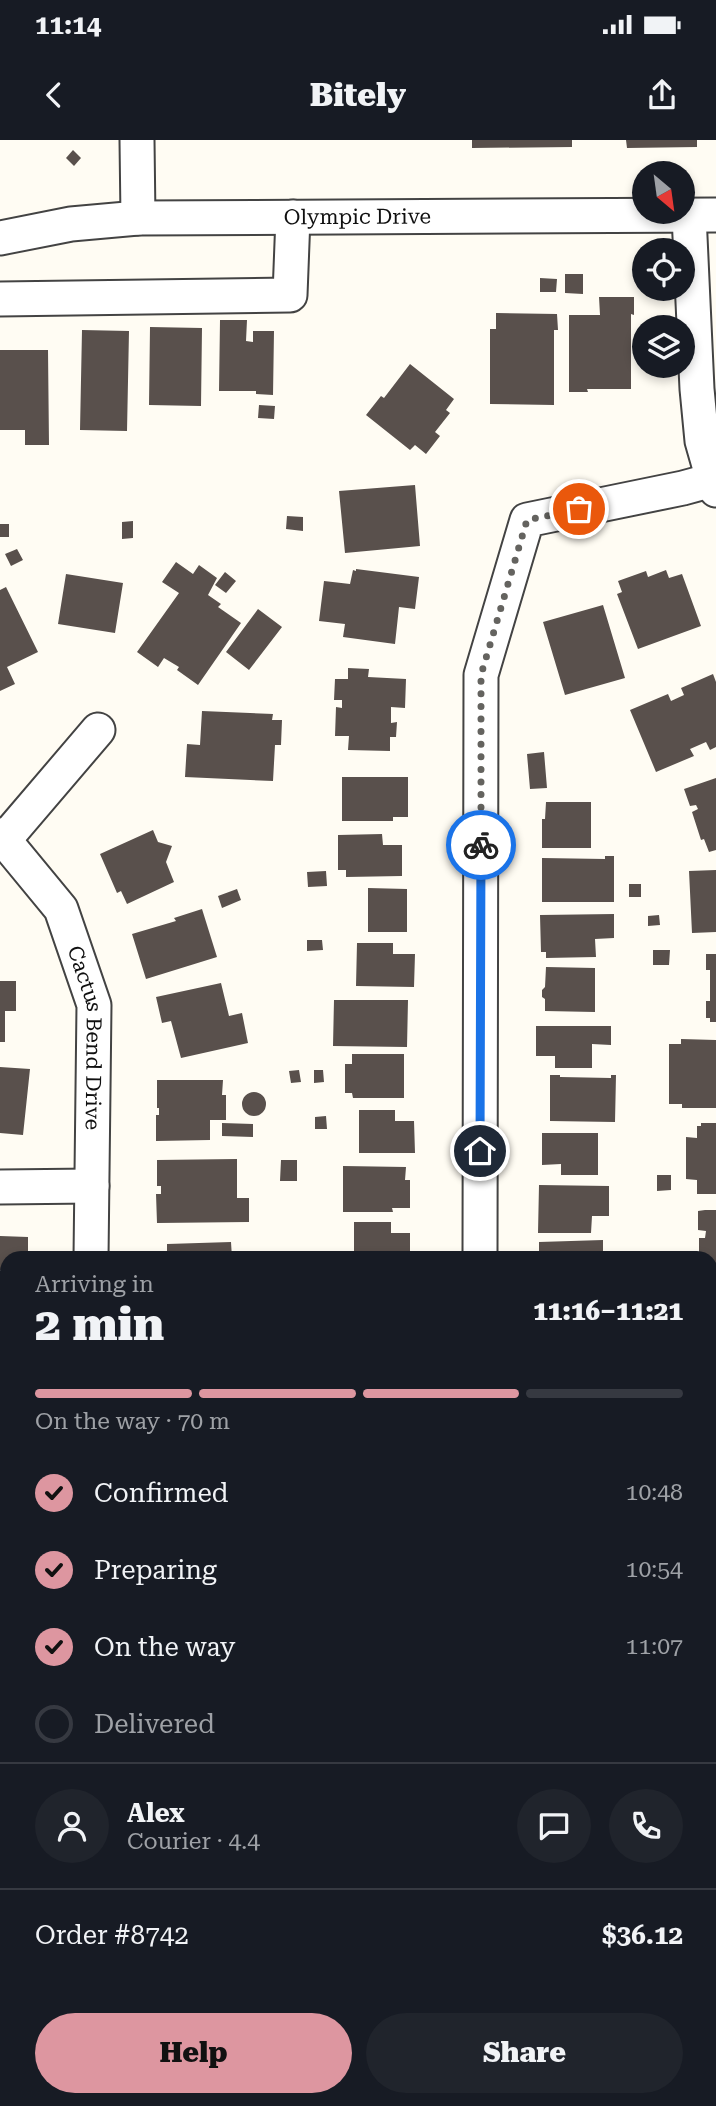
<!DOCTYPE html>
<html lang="en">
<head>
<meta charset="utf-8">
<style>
	:root { --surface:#171b24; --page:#20242c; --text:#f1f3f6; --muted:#9ea1a6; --line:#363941; --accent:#dd96a0 }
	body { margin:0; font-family:"Roboto Serif",serif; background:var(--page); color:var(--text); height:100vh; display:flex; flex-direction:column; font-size:26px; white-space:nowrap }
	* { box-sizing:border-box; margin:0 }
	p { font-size:23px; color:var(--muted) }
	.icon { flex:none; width:38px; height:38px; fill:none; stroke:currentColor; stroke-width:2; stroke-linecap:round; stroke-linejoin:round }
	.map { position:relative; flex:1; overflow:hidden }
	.side { position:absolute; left:0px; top:1111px; width:718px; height:856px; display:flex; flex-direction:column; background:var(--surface); border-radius:21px 21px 0 0; box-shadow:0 4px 10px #0003 }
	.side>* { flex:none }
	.needle { width:46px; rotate:151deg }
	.controls { position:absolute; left:632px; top:21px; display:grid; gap:14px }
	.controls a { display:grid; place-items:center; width:63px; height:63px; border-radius:50%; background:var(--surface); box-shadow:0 4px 10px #0003; font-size:35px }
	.pin { position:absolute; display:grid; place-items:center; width:60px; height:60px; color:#fff; margin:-30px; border:4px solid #fff; border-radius:50%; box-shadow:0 2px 7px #0007 }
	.courier { position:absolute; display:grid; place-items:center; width:70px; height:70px; margin:-35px; border:5px solid #1a73e8; border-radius:50%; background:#fff; color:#222; box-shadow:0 2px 9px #0007 }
	.overview em { font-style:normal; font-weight:800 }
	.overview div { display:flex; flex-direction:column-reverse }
	.overview { display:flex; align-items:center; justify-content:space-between; height:119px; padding:0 35px }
	h1 { font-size:46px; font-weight:800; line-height:52px }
	.bar { display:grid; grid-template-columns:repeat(4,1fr); gap:10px 7px; align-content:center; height:84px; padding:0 35px }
	.bar i { height:9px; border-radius:5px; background:var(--line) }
	.bar .current { background:var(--accent) }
	.bar p { grid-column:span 4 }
	.line { display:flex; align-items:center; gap:18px; padding:0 35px; border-top:2px solid var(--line) }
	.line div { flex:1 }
	.round { display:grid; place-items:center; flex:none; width:74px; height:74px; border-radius:37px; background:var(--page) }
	ol { padding:0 35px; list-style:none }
	li { display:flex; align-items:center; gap:21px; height:77px }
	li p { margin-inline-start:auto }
	li .icon { padding:7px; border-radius:50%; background:var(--accent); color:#111; stroke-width:4 }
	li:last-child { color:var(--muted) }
	li i { width:38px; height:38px; border:4px solid var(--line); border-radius:50% }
	.action { display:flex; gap:14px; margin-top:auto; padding:14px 35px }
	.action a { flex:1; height:80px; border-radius:42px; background:var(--accent); color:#111; font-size:28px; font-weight:800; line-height:80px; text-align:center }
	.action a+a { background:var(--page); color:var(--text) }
	.status { display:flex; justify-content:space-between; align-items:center; height:49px; padding:0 35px; background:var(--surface); direction:ltr }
	.status svg { height:19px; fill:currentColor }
	header { display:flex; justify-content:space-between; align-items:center; height:91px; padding:0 35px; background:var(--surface); font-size:32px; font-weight:800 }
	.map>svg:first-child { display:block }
	.building { fill:#59504c }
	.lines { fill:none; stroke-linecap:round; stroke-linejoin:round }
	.minor-casing { stroke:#434343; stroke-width:37 }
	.minor { stroke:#fff; stroke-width:33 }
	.done { stroke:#64635f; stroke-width:7; stroke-dasharray:0 12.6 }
	.route { stroke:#1a73e8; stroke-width:9 }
	.labels { text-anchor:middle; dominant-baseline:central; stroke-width:7; stroke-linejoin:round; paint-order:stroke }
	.street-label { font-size:21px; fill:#101010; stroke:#fff }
</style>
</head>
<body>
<div class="status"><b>11:14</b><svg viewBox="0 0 49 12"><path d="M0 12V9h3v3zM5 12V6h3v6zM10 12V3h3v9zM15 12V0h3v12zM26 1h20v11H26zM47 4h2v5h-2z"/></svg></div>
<header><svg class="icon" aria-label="back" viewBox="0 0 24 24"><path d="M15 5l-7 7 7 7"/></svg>Bitely<svg class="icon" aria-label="share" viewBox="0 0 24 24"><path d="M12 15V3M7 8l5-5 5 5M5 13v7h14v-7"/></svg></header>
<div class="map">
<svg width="716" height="1966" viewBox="0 0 716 1966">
	<rect width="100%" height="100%" fill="#fffcf3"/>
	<!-- building -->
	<path class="building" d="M472 0H572V7L472 8Z
		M626 0H697V7L627 8Z
		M73 10 81 18 74 26 66 18Z
		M565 134H583V154L565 153Z
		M540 138 557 139 556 152H540Z
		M599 157H634V175L631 174V249H587L588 252H569V175H600Z
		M496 173 557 174 558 190H554V265L490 264V189H496Z
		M220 180H247L246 201 253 202V191H274L273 255 256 254V251H219Z
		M150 187 202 188 201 266 149 265Z
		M82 190 129 191 127 291 80 290Z
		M0 210H48L49 305H25V290H0Z
		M410 224 454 259 446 270 450 273 435 292 440 296 426 314 415 305 410 310 366 275 381 256 384 258Z
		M259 265 275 266 274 279 258 278Z
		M415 345 420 406 345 413 339 351Z
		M287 376 303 377V391L286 389Z
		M133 381V398L122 399V382Z
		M0 384H9V397H0Z
		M17 409 23 420 11 426 5 414Z
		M176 422 193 434 199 425 217 438 208 455 221 464 218 467 241 483 198 545 177 530 179 527 164 518 158 527 137 512 179 453 162 442Z
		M356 429 419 437 415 469 399 467 395 504 343 497 345 484 319 481 324 441 350 444 353 430 356 431Z
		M666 430 669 438 682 434 701 486 638 509 617 454 622 452 618 441 646 431 648 437Z
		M225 432 236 441 226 453 215 445Z
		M66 434 123 443 115 493 58 484Z
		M6 447 38 512 7 527 15 544 0 551V450Z
		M603 465 625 538 565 555 543 482Z
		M258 469 282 487 249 530 226 512Z
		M348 528 369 529 368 537 406 539 405 568 391 567V583L397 582 396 597H390V611L348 610 349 596H335L336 567 342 568V560H334L335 539H348Z
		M713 534 716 542V607L710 610 706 602 690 609 694 616 656 632 630 570 668 554 671 561 684 555 681 548Z
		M202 571 273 574 272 580H282L281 605H275L273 641 185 637 187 604 200 605Z
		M544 612 547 648 530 649 527 614Z
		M342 637H408V677H393V681H342Z
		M716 638V710L709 712 704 699 701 700 692 672 698 669 696 665 690 666 684 649Z
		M546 662H591V708H542V679H545Z
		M153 690 158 702 172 706 166 722 174 742 127 764 121 751 117 753 100 714Z
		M382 694 383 705H402V736L346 737V730H338V695Z
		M605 716H614V762H542V718L605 719Z
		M716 730V792L692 793 689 731Z
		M326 731 327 746 308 747 307 732Z
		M629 744H641V757H629Z
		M368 748 407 749V792H368Z
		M237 749 241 760 222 768 218 756Z
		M202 769 217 817 146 839 132 794 176 781 174 778Z
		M614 774V798L595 799 596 817 546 818V812H541L540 775Z
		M659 775 660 785 648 786V776Z
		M307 800H322L323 810 307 811Z
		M357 803H393V814H415L414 847 356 846Z
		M653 810H670L669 825H653Z
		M706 814H716V882H710V878H706V861H710V830H706Z
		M546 827 595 828V872L545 871V859L542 857V850L545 847Z
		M0 841H16V871H5V902H0Z
		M221 843 229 876 242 873 248 903 181 918 171 881 162 883 156 857Z
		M334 860H408L407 907 333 906Z
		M536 886H611V905L592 904V928H555V916H536Z
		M681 899 716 900V968H682V964H669V904H681Z
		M352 914H404V958H353L352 953H345V924H352Z
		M0 927 30 929 23 995 0 993Z
		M299 930 301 942 291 943 289 931Z
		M314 930H323L324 942 314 943Z
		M550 935H560V937L611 938V935H616L615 982 550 981Z
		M157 940H223L222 955H226V980H210V1000L156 1001V975H159V968H157Z
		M242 964a12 12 0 1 1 24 0a12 12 0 1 1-24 0Z
		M359 970H395V981H414L415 1013H359Z
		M326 976 327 989H315V977Z
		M222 983 253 984V997L222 996Z
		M701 983H716V1054H697V1040L686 1039V997L697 998V986H701Z
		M542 993H598V1035H561V1024L542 1025Z
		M237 1019V1058H249V1082L157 1083 156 1054H161V1046H157V1020Z
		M281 1020H297V1041H280Z
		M343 1026 406 1027 405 1040H410V1068H392L393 1072H343Z
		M657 1035H671V1050L657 1051Z
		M539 1045 609 1046V1076H592L591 1093H538Z
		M705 1070H716V1141L710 1140V1118H699V1098H705L706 1091 698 1090V1071Z
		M354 1082H391V1093H410V1118H354Z
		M0 1096 28 1097V1118H7V1131L0 1130Z
		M603 1100V1118H539V1102Z
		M231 1102 232 1118H167V1104Z
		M710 1154H716V1216H710Z
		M0 1183H7V1251H0Z
		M710 1239H716V1312H710Z
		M0 1270H7V1303H0Z
		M0 1355H7V1418H0Z
		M716 1426V1481H710V1427Z
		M0 1442H7V1474H3L2 1490H0Z
		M710 1502H716V1568H710Z
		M0 1526H7V1588H0Z
		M710 1606H716V1651H710Z
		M0 1609H7V1674H0Z
		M710 1676H716V1736L710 1737Z
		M0 1694H7V1757H0Z
		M710 1760H716V1815H710Z
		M0 1778H7V1843H0Z
		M710 1840H716V1903H710Z
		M0 1864H7V1928L0 1927Z
		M710 1921H716V1966L695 1965V1960H710Z
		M0 1949H7V1960H28L27 1966H0Z
		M156 1960H232V1966H156Z
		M359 1960H406V1966H359Z"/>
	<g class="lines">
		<!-- minor casing -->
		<g class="minor-casing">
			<g id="minor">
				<path d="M137 0 138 78"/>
				<path d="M689 75 697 249 702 301 716 350"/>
				<path id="s1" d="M0 98 71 84 138 78 716 75"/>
				<path d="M0 159 290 155 293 77"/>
				<path id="s2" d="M0 695 61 769 94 865 91 1118"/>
				<path d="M5 699 98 590"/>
				<path d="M0 1047 92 1046"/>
				<path d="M480 1118 481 535 527 380 683 348 716 339"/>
				<path d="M710 1362H716"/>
				<path d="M481 1960V1966"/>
				<path d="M91 1966V1960"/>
			</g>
		</g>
		<!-- minor -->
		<use href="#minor" class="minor"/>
	</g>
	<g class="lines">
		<!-- done -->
		<path class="done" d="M481 705V535L527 380 579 369"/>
		<!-- route -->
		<path class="route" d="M480 1011 481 705"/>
	</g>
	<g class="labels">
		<!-- street labels -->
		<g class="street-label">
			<text stroke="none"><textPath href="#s1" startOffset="359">Olympic Drive</textPath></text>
			<text stroke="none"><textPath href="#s2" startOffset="229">Cactus Bend Drive</textPath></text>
		</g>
	</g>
</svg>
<div class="controls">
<a><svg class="needle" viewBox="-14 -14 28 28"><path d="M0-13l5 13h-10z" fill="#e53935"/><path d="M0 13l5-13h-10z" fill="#9ea1a6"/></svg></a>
<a><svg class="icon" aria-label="locate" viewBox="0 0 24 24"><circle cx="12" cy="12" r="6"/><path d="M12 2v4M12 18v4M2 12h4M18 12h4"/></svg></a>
<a><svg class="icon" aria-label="layers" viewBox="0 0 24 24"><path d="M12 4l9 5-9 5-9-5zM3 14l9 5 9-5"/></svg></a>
</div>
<div class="pin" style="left:579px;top:369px;background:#ea580c"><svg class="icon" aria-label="bag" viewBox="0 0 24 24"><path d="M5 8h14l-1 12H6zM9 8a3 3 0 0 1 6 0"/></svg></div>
<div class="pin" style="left:480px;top:1011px;background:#1f2937"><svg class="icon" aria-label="home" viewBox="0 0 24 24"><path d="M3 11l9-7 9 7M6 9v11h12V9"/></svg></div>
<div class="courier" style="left:481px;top:705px"><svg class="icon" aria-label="bike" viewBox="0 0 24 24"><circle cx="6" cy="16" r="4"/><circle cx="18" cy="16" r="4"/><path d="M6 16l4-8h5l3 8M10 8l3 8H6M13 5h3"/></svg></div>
<section class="side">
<div class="overview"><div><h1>2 min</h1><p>Arriving in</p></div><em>11:16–11:21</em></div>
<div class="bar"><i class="current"></i><i class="current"></i><i class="current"></i><i></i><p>On the way · 70 m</p></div>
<ol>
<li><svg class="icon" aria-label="check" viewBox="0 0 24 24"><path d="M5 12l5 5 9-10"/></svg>Confirmed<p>10:48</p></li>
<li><svg class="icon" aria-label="check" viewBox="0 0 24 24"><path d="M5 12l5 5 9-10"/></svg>Preparing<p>10:54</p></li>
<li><svg class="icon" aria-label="check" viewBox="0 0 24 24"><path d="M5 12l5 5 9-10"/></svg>On the way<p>11:07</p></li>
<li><i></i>Delivered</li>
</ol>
<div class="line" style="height:126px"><a class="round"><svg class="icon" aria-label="person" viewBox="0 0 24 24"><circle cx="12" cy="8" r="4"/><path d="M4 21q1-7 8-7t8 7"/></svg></a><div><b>Alex</b><p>Courier · 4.4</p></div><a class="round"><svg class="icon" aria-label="chat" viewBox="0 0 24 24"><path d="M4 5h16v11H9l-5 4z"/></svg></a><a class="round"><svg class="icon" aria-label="phone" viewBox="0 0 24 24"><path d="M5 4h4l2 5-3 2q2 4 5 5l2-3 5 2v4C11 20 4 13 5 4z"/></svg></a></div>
<div class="line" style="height:91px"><div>Order #8742</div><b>$36.12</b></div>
<div class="action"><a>Help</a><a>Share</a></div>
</section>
</div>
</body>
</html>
